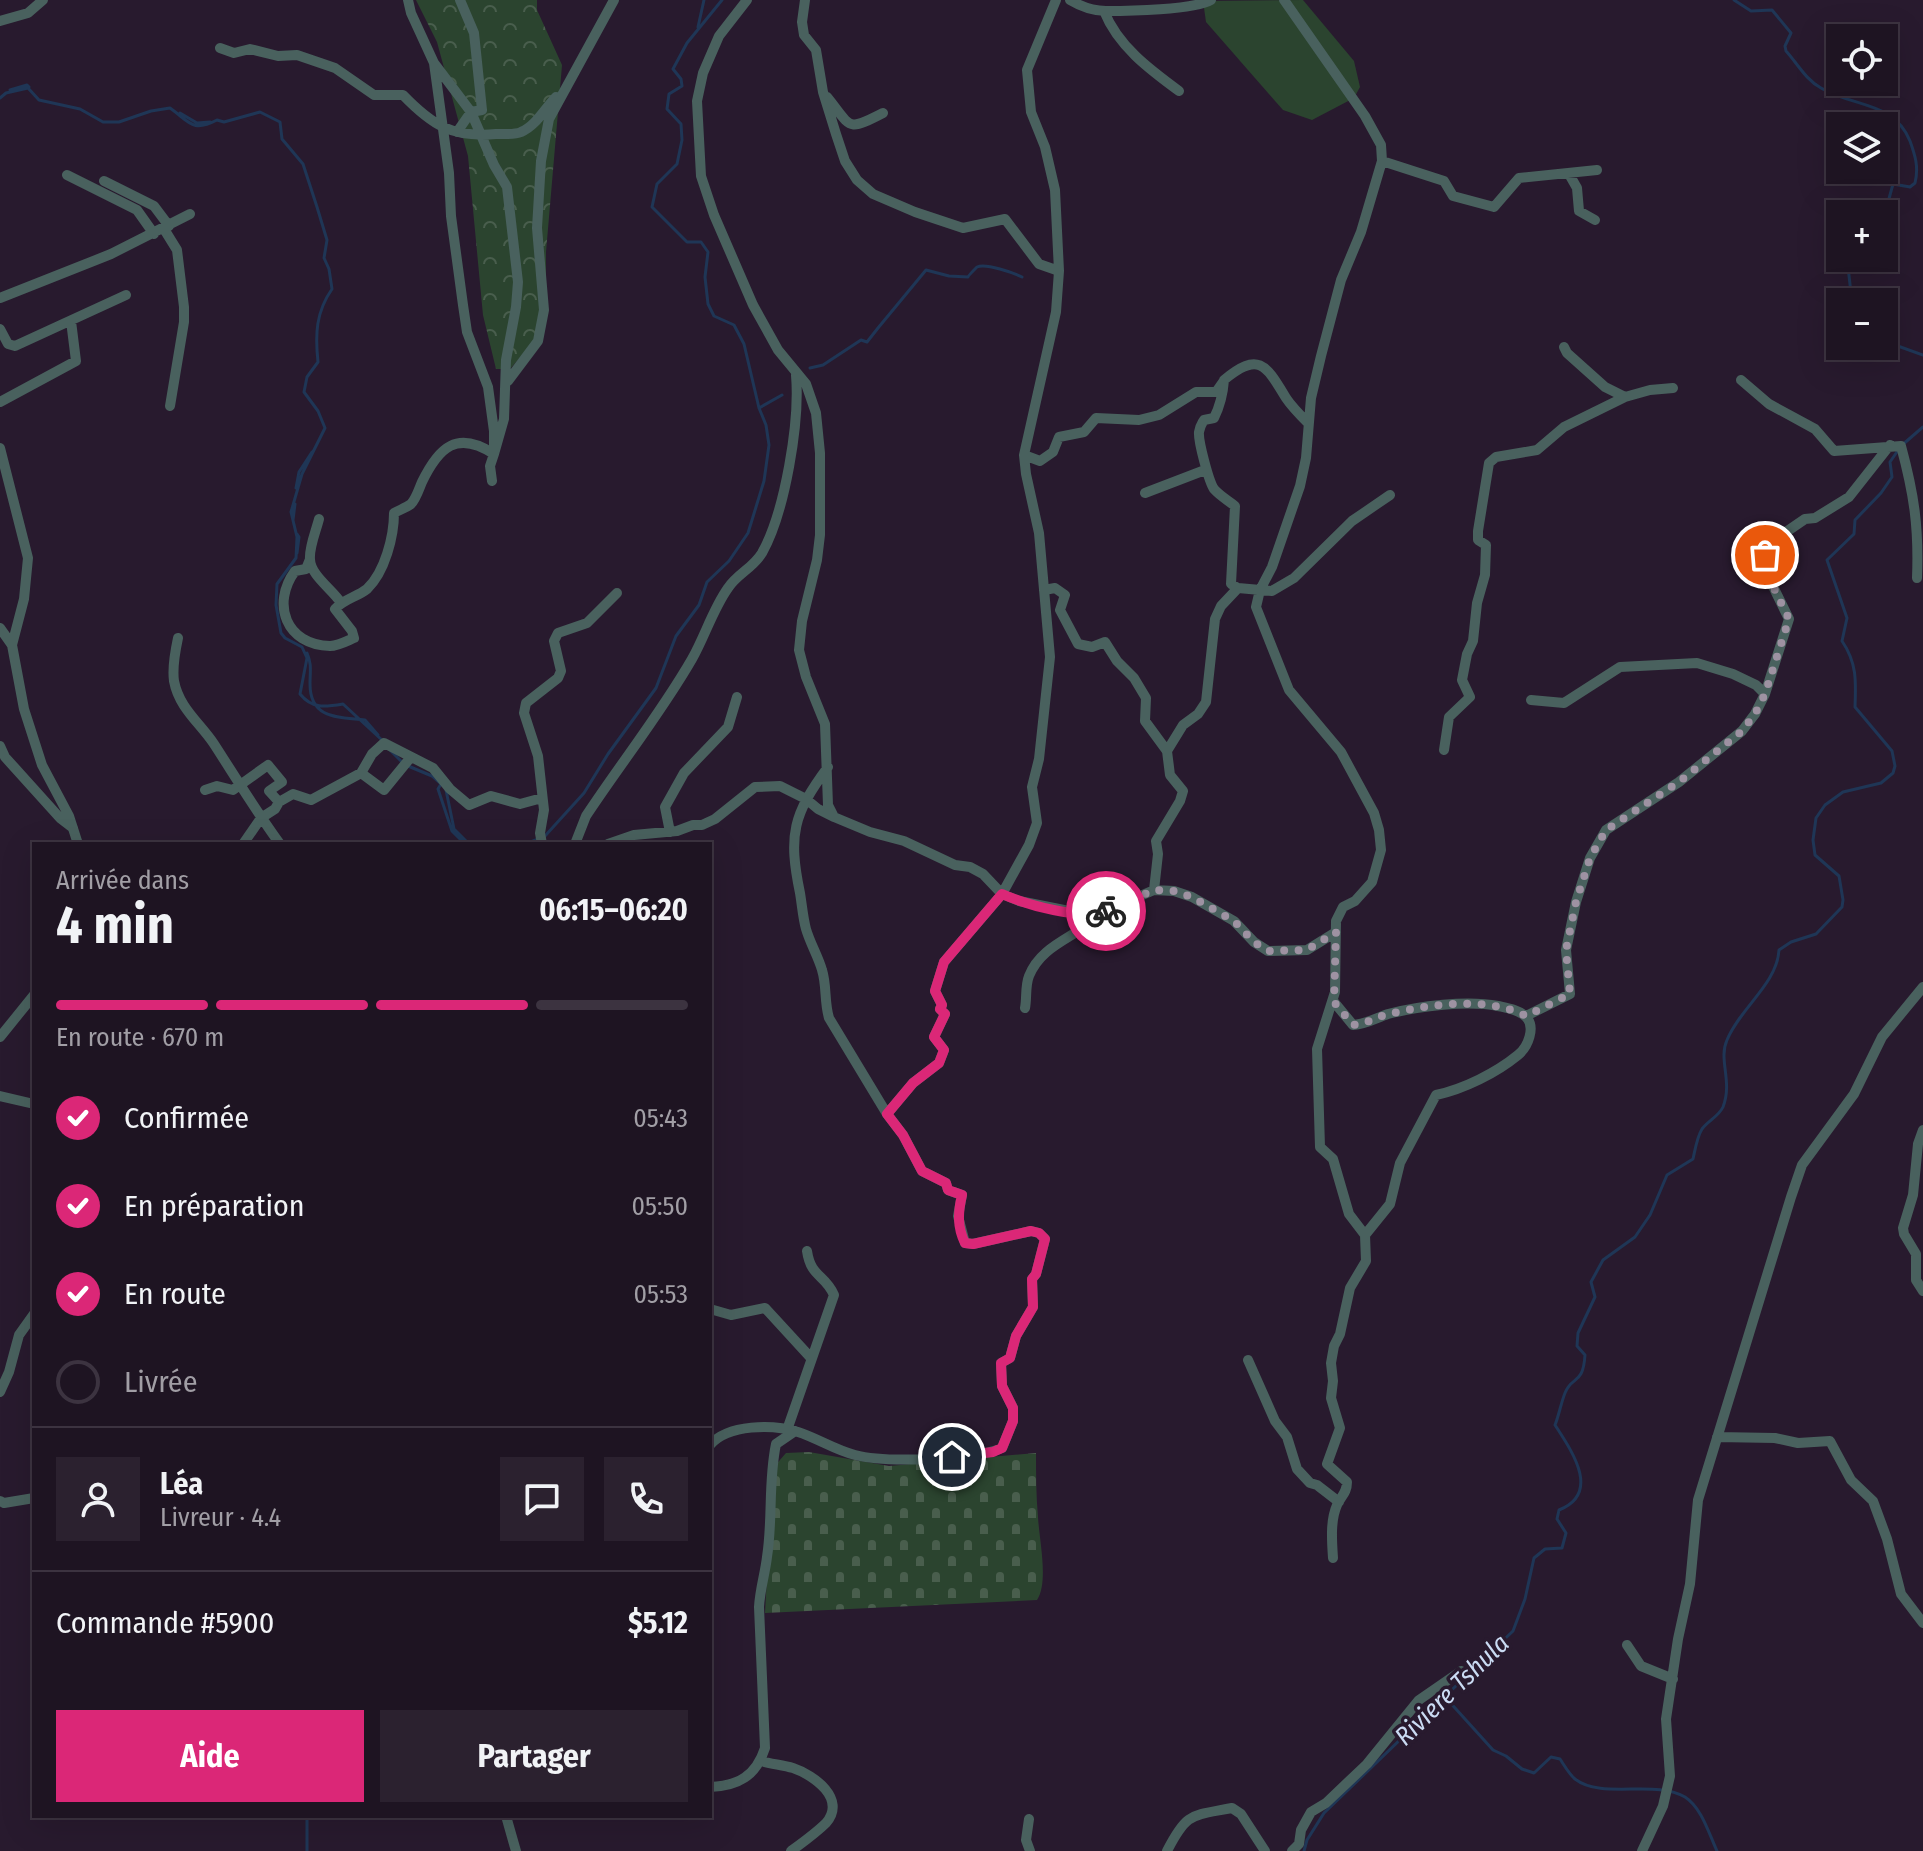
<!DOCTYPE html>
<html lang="fr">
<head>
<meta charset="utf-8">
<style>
	:root { --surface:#1e1422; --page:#2b212f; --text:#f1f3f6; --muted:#a19ea5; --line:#3c3340; --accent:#db2777 }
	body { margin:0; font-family:"Fira Sans Condensed",sans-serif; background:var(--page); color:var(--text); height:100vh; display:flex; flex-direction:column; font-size:30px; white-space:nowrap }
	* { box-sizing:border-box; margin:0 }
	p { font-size:26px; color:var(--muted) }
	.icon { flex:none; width:44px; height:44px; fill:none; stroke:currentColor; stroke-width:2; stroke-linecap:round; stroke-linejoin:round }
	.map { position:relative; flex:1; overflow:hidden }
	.sheet { position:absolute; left:32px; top:842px; width:680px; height:976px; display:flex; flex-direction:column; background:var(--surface); border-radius:0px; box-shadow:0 8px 32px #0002,0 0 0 2px var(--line) }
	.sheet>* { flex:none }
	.fabs { position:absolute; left:1826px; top:24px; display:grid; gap:16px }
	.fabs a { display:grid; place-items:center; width:72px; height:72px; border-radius:0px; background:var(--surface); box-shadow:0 8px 32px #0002,0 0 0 2px var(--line); font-size:40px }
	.pin { position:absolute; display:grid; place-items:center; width:68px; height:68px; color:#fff; margin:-34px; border:4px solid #fff; border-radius:50%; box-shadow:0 2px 8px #0007 }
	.courier { position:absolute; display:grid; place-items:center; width:80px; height:80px; margin:-40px; border:6px solid #db2777; border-radius:50%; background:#fff; color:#222; box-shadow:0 2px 10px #0007 }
	.headline em { font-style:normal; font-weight:700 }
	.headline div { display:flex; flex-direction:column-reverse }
	.headline { display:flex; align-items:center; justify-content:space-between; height:136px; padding:0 24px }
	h1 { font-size:52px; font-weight:700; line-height:60px }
	.bar { display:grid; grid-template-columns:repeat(4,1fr); gap:12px 8px; align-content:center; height:96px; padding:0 24px }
	.bar i { height:10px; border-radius:6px; background:var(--line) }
	.bar .active { background:var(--accent) }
	.bar p { grid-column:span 4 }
	.line { display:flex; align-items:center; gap:20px; padding:0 24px; border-top:2px solid var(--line) }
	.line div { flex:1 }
	.round { display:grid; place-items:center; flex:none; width:84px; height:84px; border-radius:0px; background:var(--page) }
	ol { padding:0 24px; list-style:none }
	li { display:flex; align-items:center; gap:24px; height:88px }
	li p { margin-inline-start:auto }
	li .icon { padding:8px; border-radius:50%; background:var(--accent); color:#fff; stroke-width:4 }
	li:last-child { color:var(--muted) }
	li i { width:44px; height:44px; border:4px solid var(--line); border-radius:50% }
	.primary-button { display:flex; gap:16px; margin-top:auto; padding:16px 24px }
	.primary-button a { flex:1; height:92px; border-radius:0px; background:var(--accent); color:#fff; font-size:32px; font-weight:700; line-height:92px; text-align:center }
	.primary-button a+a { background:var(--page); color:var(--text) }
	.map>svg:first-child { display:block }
	.cemetery { fill:url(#cemetery-stones) }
	.park { fill:url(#park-crowns) }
	.pitch { fill:#2b442f }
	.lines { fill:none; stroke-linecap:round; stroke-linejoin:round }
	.stream { stroke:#1f3656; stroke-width:3 }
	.minor { stroke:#49615e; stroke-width:10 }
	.done { stroke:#9e92a2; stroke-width:8; stroke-dasharray:0 14.4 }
	.route { stroke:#db2777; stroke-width:10 }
	.labels { text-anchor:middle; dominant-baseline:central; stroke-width:7; stroke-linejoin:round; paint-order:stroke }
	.water-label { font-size:26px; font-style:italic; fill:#cadbf3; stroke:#281a2e }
</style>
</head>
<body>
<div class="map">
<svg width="1923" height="1851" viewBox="0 0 1923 1851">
	<defs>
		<pattern id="cemetery-stones" width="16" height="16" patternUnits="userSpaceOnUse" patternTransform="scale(2)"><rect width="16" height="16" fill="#2b442f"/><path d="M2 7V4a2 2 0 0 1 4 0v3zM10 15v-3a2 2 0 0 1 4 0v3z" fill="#495e4d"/></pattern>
		<pattern id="park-crowns" width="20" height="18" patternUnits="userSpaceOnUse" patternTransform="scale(2)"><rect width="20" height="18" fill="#2b442f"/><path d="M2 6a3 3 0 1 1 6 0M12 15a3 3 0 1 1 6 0" fill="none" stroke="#495e4d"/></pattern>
	</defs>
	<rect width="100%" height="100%" fill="#281a2e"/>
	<!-- cemetery -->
	<path class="cemetery" d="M809 1452 889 1466 1036 1453C1036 1474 1036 1496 1038 1517 1039 1539 1049 1582 1037 1600L765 1613 773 1468 786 1453Z"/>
	<!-- park -->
	<path class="park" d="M416 0H537V10L562 65 546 252V298L535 340 510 369H496L483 315 468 156 437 42Z"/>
	<!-- pitch -->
	<path class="pitch" d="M1303 0 1354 61 1360 87 1354 98 1312 120 1283 110 1206 22 1203 1Z"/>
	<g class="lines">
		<!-- stream -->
		<path class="stream" d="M1734 0 1751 11 1772 10 1791 33 1785 46 1786 51C1797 63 1806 80 1821 88 1852 107 1894 101 1910 141 1915 155 1919 167 1915 183L1910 187 1893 184 1884 217
			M698 27 704 0
			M10 90 27 85 29 87
			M0 98 6 93 28 88 39 100 80 109 103 122H119L151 111 170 108C190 122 192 133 217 120L224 122 260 112 280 122 282 139 303 164 317 207 327 240 324 258 329 269 332 289C316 312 315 334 318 362L307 377 304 392 318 411 325 428 302 474 291 512 297 537 296 558 277 584 276 605 281 633 285 638 302 647 307 658 300 694C312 709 325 707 343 704L383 741
			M180 113 197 123 210 122
			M1847 258 1852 302
			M1884 341 1923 355
			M810 368 823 365 861 340 867 342 878 328 926 270 949 276 968 277C968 276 976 268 977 267 986 263 1014 273 1022 277
			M759 408 782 395
			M296 488 299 472 312 452
			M293 520 295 504
			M297 534 299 537 297 553
			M307 653C312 664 310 672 310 684 310 720 340 717 365 720L378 735
			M390 750 402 762
			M408 766 432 776 441 784 438 789 452 831 465 844
			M446 790 454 829 469 844
			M545 836 584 793 608 754 656 688 676 636 699 605 707 582 729 561 748 533 764 481 769 445 766 425 759 408 744 344 734 325 714 316 708 304 705 277 708 252 701 242H687L652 207 657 184 677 164 682 140 681 124 667 109 669 94 682 86 681 79 673 69 687 43 722 0
			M526 844 538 839
			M1446 1698 1493 1750 1506 1756 1522 1769 1534 1773 1551 1757 1560 1759C1564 1765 1569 1774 1575 1779 1602 1800 1655 1779 1685 1797 1702 1808 1709 1834 1717 1851
			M307 1851V1816
			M1304 1851 1307 1840 1324 1813 1513 1631 1525 1599 1534 1558 1545 1549 1562 1548 1566 1533 1557 1519 1559 1510C1602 1493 1571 1450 1555 1425 1559 1415 1561 1403 1565 1393 1572 1375 1583 1386 1585 1355L1577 1346 1578 1333 1595 1297 1591 1282 1603 1260 1635 1237 1650 1215 1667 1175 1693 1159C1695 1150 1697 1137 1702 1129 1708 1121 1719 1116 1723 1107 1733 1081 1718 1060 1727 1040 1740 1008 1777 984 1779 950L1791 942 1816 934 1842 907 1843 900 1839 876 1815 855 1813 840 1816 818 1825 805 1843 792 1881 783 1893 773 1895 766 1892 751 1855 707C1856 681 1857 663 1842 641L1847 618 1827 560 1854 534 1855 520 1881 493 1892 477 1890 462 1901 446 1923 427"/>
		<!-- minor -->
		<path class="minor" d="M408 0 411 13 434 63 449 173 451 216 463 305 467 332 488 387 494 431V454L490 466 492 481
			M747 0 719 36 703 73 697 101 701 176 714 215 753 305 778 350 806 384 816 413 820 453V535L817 560 802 621 799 650 806 677 825 724 828 805 834 817
			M805 0 802 22 804 35 816 50 823 92 836 134 845 161 857 180 873 194 915 212 963 228 1005 219 1039 264 1059 271
			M1070 0C1080 6 1093 11 1106 11 1127 11 1194 10 1211 0
			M1284 0 1365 116 1381 145 1382 161 1361 232 1341 280 1321 356 1311 398 1306 458 1300 486 1272 567 1260 590 1256 607 1289 690 1341 752 1374 813 1379 830 1381 850 1372 882 1355 901 1343 907 1336 921 1335 992 1317 1049 1320 1147 1333 1159 1349 1214 1365 1235 1366 1261 1350 1288 1340 1334 1334 1346 1331 1363 1333 1381 1331 1398 1340 1428 1327 1464 1347 1482C1347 1493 1341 1496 1337 1505 1330 1521 1332 1542 1333 1558
			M1104 11C1118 46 1149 69 1179 91
			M0 21 28 13 43 0
			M220 48 234 53 250 49 278 56 297 55 335 68 374 95H403C432 125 452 138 496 134 504 134 514 135 521 132 536 126 545 108 556 97
			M827 97C852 128 846 132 883 113
			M457 132 471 112 482 110 474 33 460 0
			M1382 161 1444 181 1453 196 1494 207 1519 178 1597 170
			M1569 174 1577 188 1579 211 1595 220
			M67 175 137 210 154 234
			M104 181 154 206 169 226
			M164 229 177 250 184 307V322L170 406
			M0 298 111 254 190 214
			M0 329 8 344 15 346 126 295
			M1564 347 1567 353 1605 387 1625 397 1650 390 1673 388
			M1741 380 1769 404 1815 429 1834 451 1901 446C1914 494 1919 527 1917 578
			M508 381 538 341 544 310 537 228 541 161 549 119 614 0
			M0 402 76 361 71 321
			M0 448 28 558 24 599 12 645 24 709 42 765 69 816 78 844
			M1024 455 1040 461 1053 452 1059 437 1084 432 1096 418 1139 420 1159 415 1196 392H1216L1223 382
			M1145 493 1205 470
			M319 519C316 531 309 547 310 559 310 575 333 590 341 603
			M310 559 306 569 295 571C271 604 286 645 330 646 338 646 347 641 354 638L352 631 335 609C344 599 357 597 367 589 385 572 394 536 394 513 399 510 406 508 411 504 416 499 419 489 422 482 439 447 457 430 494 454L504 419 506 360 516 307 518 282 507 187 494 165 471 112 434 63
			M1238 588 1231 584 1235 506C1229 501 1220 496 1214 489 1209 482 1198 441 1199 432 1200 426 1201 425 1204 420L1214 418C1220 406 1223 394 1224 380 1259 351 1266 365 1286 398 1292 407 1300 415 1308 423
			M1044 590 1055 588 1065 595 1060 610 1078 644 1092 647 1105 642 1117 661 1134 678 1146 698 1145 721 1167 751 1170 775 1183 791 1180 801 1156 841 1158 854 1154 890
			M0 628 12 645
			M178 638C175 652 172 667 174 681 179 708 200 723 214 744 236 778 256 811 280 844
			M1531 700 1564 703 1620 667 1697 663 1733 674 1756 685 1765 694
			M0 746 5 757 60 818 73 828
			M1444 750 1449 717 1470 697 1462 680 1467 654 1473 641 1477 603 1485 575 1486 545 1478 540V531L1489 463 1496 457 1537 450 1564 427 1625 397
			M1167 751 1183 725 1198 714 1206 702 1215 619 1221 606 1238 588 1272 591 1294 578 1352 521 1390 495
			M361 773 372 754 384 743 433 768 450 789 469 805 491 796 520 804 542 798
			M205 790 217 786 233 790 268 765 282 782 269 791 279 802 293 794 311 800 361 773 384 790 411 757
			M670 832 665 807 684 773 728 727 737 697
			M243 844 261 818 275 809 279 802
			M542 844 540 833 544 810 538 756 524 713 526 703 558 678 561 671 554 641 558 633 587 623 617 593
			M575 844 586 816C621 763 661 713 692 659 705 636 713 609 728 588 737 574 753 568 762 553 785 512 800 422 796 375
			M608 844 634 835 677 831 693 825H702L715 819 755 787 780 786 806 799 818 809 834 817 870 832 904 841 955 865 970 867 983 874 1002 894 1019 901 1074 912 1101 913 1154 890 1174 891 1192 897 1234 921 1254 942 1268 951 1307 950 1336 932
			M1334 1002 1353 1025C1367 1024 1376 1018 1388 1014 1419 1006 1467 1000 1498 1006 1507 1008 1520 1010 1526 1017 1536 1027 1528 1047 1518 1055 1496 1073 1464 1089 1436 1095L1400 1163 1390 1204 1365 1235
			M1025 1008C1027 998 1025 986 1029 976 1042 943 1079 937 1101 913
			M1526 1016 1570 994 1566 950 1576 902 1590 858 1606 830 1679 782 1742 731 1755 714 1765 694 1789 619 1766 572 1765 555 1786 532 1805 519 1815 518 1849 497 1890 445
			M0 1037 34 995
			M0 1096 34 1104
			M887 1114 913 1083 939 1063 944 1050 934 1037 945 1014 940 1009 942 1005 935 991 944 962 1002 894 1029 845 1037 823 1032 787 1039 759 1050 657 1039 533 1026 474 1024 455 1056 312 1059 271 1055 190 1045 147 1031 112 1027 70 1056 0
			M1923 1130 1918 1144 1913 1195 1903 1228 1904 1234 1916 1254V1280L1923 1291
			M710 1309 731 1315 765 1308 811 1358
			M1248 1360 1275 1421 1287 1437 1297 1469 1310 1483 1317 1485 1339 1502
			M0 1392 9 1372 19 1335 34 1314
			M787 1430 834 1295C825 1274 811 1278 807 1251
			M1717 1437 1775 1438 1798 1443 1830 1441 1851 1480 1873 1501 1887 1539 1901 1594 1923 1623
			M710 1445C728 1424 773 1424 798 1432 817 1438 835 1450 855 1455 885 1463 974 1460 1002 1448L1013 1421V1408L1002 1386 1001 1363 1010 1358 1016 1336 1033 1307 1032 1279 1036 1274 1045 1239 1039 1233 1031 1231 973 1244 965 1243 958 1216 962 1195 948 1190 946 1183 922 1171 903 1135 887 1114 829 1018C824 1001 827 986 822 970 818 956 810 943 806 929 803 918 802 905 800 893 788 835 793 814 828 767
			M0 1501 4 1503 34 1498
			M1627 1645 1641 1666 1673 1679
			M761 1761C771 1764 783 1765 793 1768 814 1775 847 1799 826 1823 816 1833 802 1843 791 1851
			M710 1787C738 1786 756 1776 765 1748L759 1607C760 1589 765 1574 767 1557 773 1519 768 1482 776 1444L795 1431
			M506 1816 516 1851
			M1029 1819 1026 1840 1030 1851
			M1167 1851C1187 1812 1191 1816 1232 1808L1241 1814 1265 1851
			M1292 1851 1299 1844 1301 1830 1311 1812 1326 1803 1367 1764 1419 1700 1461 1671
			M1642 1851 1663 1806 1670 1776 1666 1719 1678 1639 1690 1584 1698 1500 1791 1197 1802 1165 1854 1094 1882 1037 1923 987"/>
	</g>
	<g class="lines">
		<!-- done -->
		<path class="done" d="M1106 911 1154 890 1174 891 1192 897 1234 921 1254 942 1268 951 1307 950 1336 932 1334 1002 1353 1025C1367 1024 1376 1017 1389 1014 1432 1004 1486 996 1526 1016L1570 994 1566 950 1576 902 1590 858 1606 830 1679 782 1742 731 1755 714 1765 694 1789 619 1766 572 1765 555"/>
		<!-- route -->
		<path class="route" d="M952 1457 993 1452 1002 1448 1013 1421V1408L1002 1386 1001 1363 1010 1358 1016 1336 1033 1307 1032 1279 1036 1274 1045 1239 1039 1233 1031 1231 973 1244 965 1243C957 1227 958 1212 962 1195L948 1190 946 1183 922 1171 903 1135 887 1114 913 1083 939 1063 944 1050 934 1037 945 1014 940 1009 942 1005 935 991 944 962 1002 894C1027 905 1080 920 1106 911"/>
	</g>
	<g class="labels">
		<!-- water labels -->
		<g class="water-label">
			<text transform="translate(1452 1690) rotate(-44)">Riviere Tshula</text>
		</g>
	</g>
</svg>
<div class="fabs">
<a><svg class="icon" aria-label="locate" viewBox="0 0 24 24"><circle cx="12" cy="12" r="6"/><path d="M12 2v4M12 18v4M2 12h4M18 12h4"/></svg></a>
<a><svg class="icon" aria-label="layers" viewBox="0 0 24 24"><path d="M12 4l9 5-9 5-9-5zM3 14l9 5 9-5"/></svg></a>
<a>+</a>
<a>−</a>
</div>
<div class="pin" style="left:1765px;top:555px;background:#ea580c"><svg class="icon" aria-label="bag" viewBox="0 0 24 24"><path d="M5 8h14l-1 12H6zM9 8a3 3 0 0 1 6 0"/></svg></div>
<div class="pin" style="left:952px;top:1457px;background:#1f2937"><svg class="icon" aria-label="home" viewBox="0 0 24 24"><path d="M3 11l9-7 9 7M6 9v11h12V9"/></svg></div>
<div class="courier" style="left:1106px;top:911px"><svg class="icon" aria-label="bike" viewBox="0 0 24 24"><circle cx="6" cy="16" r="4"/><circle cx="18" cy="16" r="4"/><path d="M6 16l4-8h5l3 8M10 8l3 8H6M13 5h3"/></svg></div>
<section class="sheet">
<div class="headline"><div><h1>4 min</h1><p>Arrivée dans</p></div><em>06:15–06:20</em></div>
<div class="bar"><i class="active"></i><i class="active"></i><i class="active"></i><i></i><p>En route · 670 m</p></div>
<ol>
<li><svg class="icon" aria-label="check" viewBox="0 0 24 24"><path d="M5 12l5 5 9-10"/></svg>Confirmée<p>05:43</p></li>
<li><svg class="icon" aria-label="check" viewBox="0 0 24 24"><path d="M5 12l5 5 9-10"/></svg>En préparation<p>05:50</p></li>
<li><svg class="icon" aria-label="check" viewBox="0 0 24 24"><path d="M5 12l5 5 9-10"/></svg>En route<p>05:53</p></li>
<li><i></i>Livrée</li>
</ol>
<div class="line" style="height:144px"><a class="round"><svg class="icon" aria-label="person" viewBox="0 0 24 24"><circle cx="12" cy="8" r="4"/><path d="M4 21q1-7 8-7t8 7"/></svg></a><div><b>Léa</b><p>Livreur · 4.4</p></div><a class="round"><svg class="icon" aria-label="chat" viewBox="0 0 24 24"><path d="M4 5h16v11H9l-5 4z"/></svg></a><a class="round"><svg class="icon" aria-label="phone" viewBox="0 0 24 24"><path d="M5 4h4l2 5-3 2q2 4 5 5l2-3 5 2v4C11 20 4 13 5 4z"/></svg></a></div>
<div class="line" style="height:104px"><div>Commande #5900</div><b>$5.12</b></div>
<div class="primary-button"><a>Aide</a><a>Partager</a></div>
</section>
</div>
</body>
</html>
